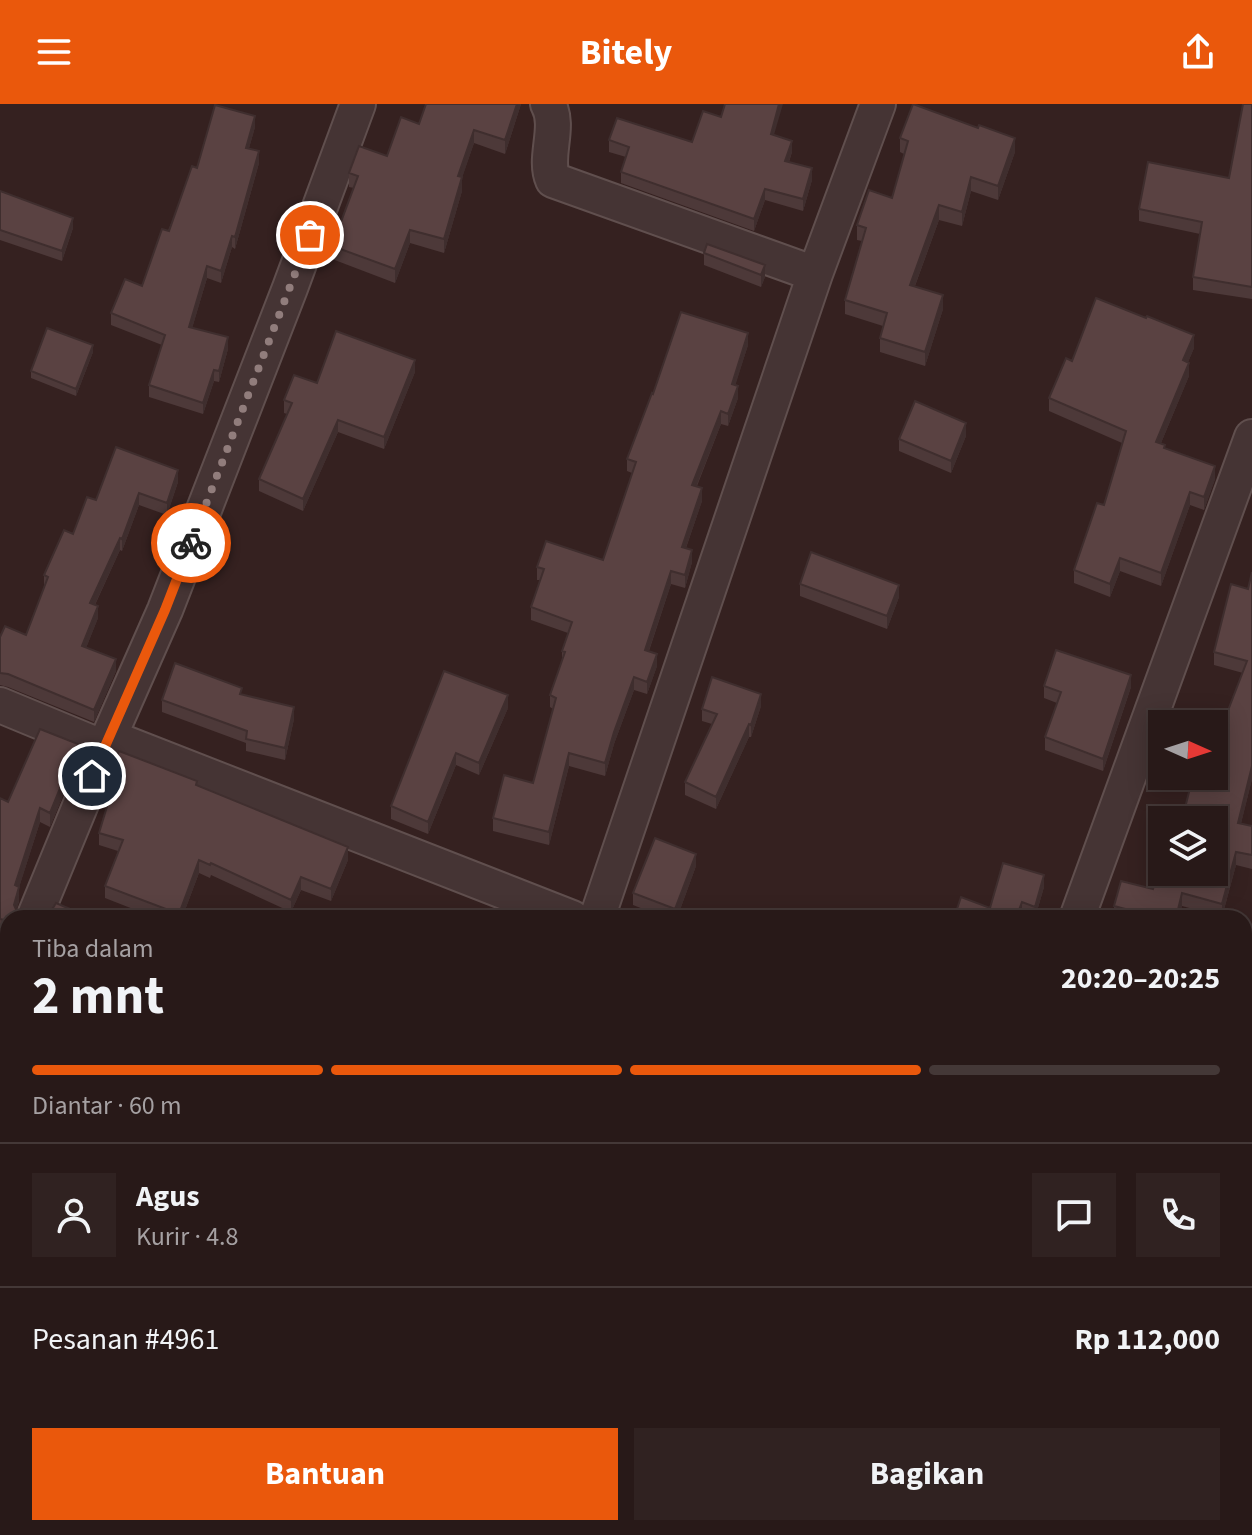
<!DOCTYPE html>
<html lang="id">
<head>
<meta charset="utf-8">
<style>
	:root { --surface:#281918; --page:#302221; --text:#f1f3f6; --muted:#a5a0a2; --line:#443837; --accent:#ea580c }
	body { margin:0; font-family:"Source Sans 3",sans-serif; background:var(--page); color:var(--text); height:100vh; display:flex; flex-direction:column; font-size:30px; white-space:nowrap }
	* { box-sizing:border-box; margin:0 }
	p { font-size:26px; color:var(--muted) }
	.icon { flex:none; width:44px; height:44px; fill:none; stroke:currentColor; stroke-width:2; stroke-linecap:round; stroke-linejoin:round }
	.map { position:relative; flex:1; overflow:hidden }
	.details { position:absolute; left:0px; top:806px; width:1252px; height:626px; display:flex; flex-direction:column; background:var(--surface); border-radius:24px 24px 0 0; box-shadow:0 4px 20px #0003,0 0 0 2px var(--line) }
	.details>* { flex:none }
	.needle { width:52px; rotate:93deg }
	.tools { position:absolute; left:1148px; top:606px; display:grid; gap:16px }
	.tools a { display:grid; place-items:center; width:80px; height:80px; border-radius:0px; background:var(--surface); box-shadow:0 4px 20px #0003,0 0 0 2px var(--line); font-size:40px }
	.pin { position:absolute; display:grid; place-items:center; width:68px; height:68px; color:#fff; margin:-34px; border:4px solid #fff; border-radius:50%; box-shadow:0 2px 8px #0007 }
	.courier { position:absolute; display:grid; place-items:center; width:80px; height:80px; margin:-40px; border:6px solid #ea580c; border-radius:50%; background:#fff; color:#222; box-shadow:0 2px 10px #0007 }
	.summary em { font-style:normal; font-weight:700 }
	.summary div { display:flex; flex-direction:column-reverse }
	.summary { display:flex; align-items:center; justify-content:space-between; height:136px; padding:0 32px }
	h1 { font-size:52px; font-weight:700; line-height:60px }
	.bar { display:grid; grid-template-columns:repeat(4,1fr); gap:12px 8px; align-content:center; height:96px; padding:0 32px }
	.bar i { height:10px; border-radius:6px; background:var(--line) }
	.bar .current { background:var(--accent) }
	.bar p { grid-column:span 4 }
	.line { display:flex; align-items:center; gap:20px; padding:0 32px; border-top:2px solid var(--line) }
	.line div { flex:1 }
	.round { display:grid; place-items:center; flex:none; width:84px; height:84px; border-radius:0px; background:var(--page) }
	.action { display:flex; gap:16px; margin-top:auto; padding:16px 32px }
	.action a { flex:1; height:92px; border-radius:0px; background:var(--accent); color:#fff; font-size:32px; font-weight:700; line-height:92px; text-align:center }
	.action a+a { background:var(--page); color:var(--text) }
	header { display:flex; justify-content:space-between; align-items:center; height:104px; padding:0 32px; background:var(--accent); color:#fff; font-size:36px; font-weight:700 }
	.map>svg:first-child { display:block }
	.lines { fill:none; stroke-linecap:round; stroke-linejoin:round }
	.minor-casing { stroke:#604f4e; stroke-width:38 }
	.minor { stroke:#453434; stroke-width:34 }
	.wall { fill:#4d3939 }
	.shaded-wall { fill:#3f2e2e }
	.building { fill:#5a4242; stroke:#3f2e2e; stroke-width:2 }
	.done { stroke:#917d7c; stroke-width:8; stroke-dasharray:0 14.4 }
	.route { stroke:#ea580c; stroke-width:10 }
</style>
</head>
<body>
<header><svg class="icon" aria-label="menu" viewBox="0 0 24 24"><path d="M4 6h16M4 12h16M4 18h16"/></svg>Bitely<svg class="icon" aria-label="share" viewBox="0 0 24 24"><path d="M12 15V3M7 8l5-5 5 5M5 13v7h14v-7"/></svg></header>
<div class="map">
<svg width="1252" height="1431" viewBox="0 0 1252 1431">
	<rect width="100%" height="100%" fill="#352120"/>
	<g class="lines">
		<!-- minor casing -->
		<g class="minor-casing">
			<path id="minor" d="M548 0C561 23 543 53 553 76L815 170
				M0 601 104 644
				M109 633 572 814
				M34 814 104 644 165 506 290 184 358 0
				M597 814 815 170 878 0
				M1077 814 1252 333
				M1244 868 1252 871
				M0 890 8 874
				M1244 1079 1252 1082
				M313 1431 316 1424
				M858 1431 861 1424"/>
		</g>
		<!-- minor -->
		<use href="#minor" class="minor"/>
	</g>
	<!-- wall -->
	<path class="wall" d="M426 0H521L505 50 474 39 462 73V87L444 149 410 139 395 179 332 155V142L354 84 349 83V69L387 52 419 20Z
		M1252 0V195L1193 186V173L1200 130 1139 117V105L1229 74Z
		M255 23 249 44 259 59 235 145 232 143 221 179 207 174 192 224 228 245 219 278 214 277 203 310 149 293V281L162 241 111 221V209L142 182 197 64Z
		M774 31 792 48 789 58 812 76 803 107 765 96 754 127 621 79V68L626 53 609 48V36L692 38Z
		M900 34 1015 48 998 96 971 87 962 122 939 116 915 182 943 205 925 262 880 248V234L883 222 845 210V196L862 137 857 136V121L892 94 904 50 900 48Z
		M0 87 73 124 62 157 0 136Z
		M707 140 765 173 761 183 704 161V149Z
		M748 241 735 281 738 294 728 322 721 320 697 382 702 397 686 444 692 458 685 484 671 480 649 547 657 562 647 590 634 586 614 640 605 672 569 662 549 741 493 727V714L533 679 553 605 550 603V591L562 557V547L568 529 531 516V503L540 476H537V463L603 456 632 369 627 367V355L653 290Z
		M1194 244 1188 258 1189 272 1161 339 1165 344 1215 375 1204 406 1190 401 1161 482 1120 467 1110 493 1074 479V466L1104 401 1122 339 1049 307V294L1072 257Z
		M93 248 76 292 31 274V267Z
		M415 268 384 345 338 328 303 407 259 387V375L287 310 284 309V296L317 279Z
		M966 332 951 369 899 347V335Z
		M178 378 167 411 139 401 122 447 120 446 95 501 98 514 86 544 116 567 94 618 8 583 0 581V533L26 531 44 484V471L96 396Z
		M800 480 899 493 887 525 800 492Z
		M1248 485 1252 675 1241 719 1252 722V765L1236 761 1222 813 1182 802 1179 814H1114V802L1153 785 1214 672 1227 609 1243 569 1214 561V548Z
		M1044 582 1131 583 1103 667 1045 646V633L1057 599 1044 594Z
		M242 591 294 615 285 656 246 647V639L162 608V596Z
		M761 602 751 633H749L716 705 685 691V678L712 620 702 617V605Z
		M508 604 479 671 456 661 428 730 391 715V702Z
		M78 655 50 723 40 718 19 783V798L8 814V832L0 829V694L8 698Z
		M197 681 348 756 331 797 301 786 291 808 211 771 210 774 199 769 182 814H156L105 794V782L118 747 99 741V729L109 698 104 696V684Z
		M696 762 677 814H666L633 801V789Z
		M1044 783 1035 814 990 804Z
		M0 936 8 940V984L0 980Z
		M8 1019V1154L2 1151 0 1155V1029Z
		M752 1424H785L782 1431H769Z"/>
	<!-- shaded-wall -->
	<path class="shaded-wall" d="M517 0H521L505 50V36Z
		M779 0H783L771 41V30Z
		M255 12V23L246 55V44Z
		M474 26V39L458 86V72Z
		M1015 34V48L998 96V82Z
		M792 37V48L785 69V57Z
		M259 47V59L235 145V133Z
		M812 64V76L803 107V95Z
		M462 73V87L444 149V135Z
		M971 73V87L962 122V108Z
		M765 85V96L754 127V115Z
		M939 101V116L910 195V181Z
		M73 114V124L62 157V147Z
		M410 126V139L395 179V165Z
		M232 132V143L221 179V167Z
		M765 161V173L761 183V171Z
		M207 162V174L189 235V223Z
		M943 191V205L925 262V248Z
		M748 229V241L732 292V280Z
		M1194 231V244L1183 270V256Z
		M228 233V245L219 278V267Z
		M93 241V248L76 292V285Z
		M415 256V268L384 345V333Z
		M1189 259V272L1156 351V338Z
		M214 266V277L203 310V299Z
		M738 282V294L728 322V310Z
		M721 307V320L692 393V381Z
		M338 316V328L303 407V395Z
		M966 319V332L951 369V357Z
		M1215 362V375L1204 406V393Z
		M178 366V378L167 411V399Z
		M702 384V397L682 455V443Z
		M1190 388V401L1161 482V469Z
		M139 389V401L122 447V435Z
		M120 434V446L90 511V499Z
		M692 446V458L685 484V471Z
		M1120 454V467L1110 493V480Z
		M671 467V480L645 558V546Z
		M899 481V493L887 525V512Z
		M98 502V514L82 554V542Z
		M657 550V562L647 590V578Z
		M116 555V567L94 618V606Z
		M1131 571V583L1103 667V655Z
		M634 573V586L614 640 605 672V659L614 628Z
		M761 590V602L751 633V621Z
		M508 591V604L479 671V659Z
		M294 603V615L285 656V644Z
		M749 620V633L716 705V693Z
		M78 640V655L50 723V709Z
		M456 649V661L428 730V718Z
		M569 649V662L549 741V728Z
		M1252 662V675L1238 732V719Z
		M40 704V718L15 796V781Z
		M348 743V756L331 797V785Z
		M1236 748V761L1222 813V800Z
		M696 750V762L677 814H675V805Z
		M199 756V769L182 814H179V810Z
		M1044 771V783L1035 814V803Z
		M301 773V786L291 808V796Z
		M19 783V798L15 814 14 801Z
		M1182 789V802L1179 814H1176Z
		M1022 798V811L1020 814H1016Z
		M781 1424H785L782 1431H781Z"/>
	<!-- building -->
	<path class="building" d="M426 0H517L505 36 474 26 458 72 462 73 444 135 410 126 395 165 332 142 358 72 349 69 359 42 387 52 401 13 419 20Z
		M725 0H779L771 30 792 37 785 57 812 64 803 95 765 85 754 115 621 68 629 43 609 36 617 14 692 38 703 7 721 13Z
		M913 0 978 24 979 21 1015 34 998 82 971 73 962 108 939 101 910 181 943 191 925 248 880 234 887 209 845 196 866 124 857 121 869 86 892 94 908 37 900 34Z
		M1243 0H1252V183L1193 173 1202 118 1139 105 1148 58 1229 74Z
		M215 1 255 12 246 44 259 47 235 133 232 132 221 167 207 162 189 223 228 233 219 267 214 266 203 299 149 281 165 231 111 209 125 175 142 182 162 125 169 127 192 62 197 64Z
		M0 87 73 114 62 147 0 126Z
		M707 140 765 161 761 171 704 149Z
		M1096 194 1146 214 1147 212 1194 231 1183 256 1189 259 1156 338 1165 341 1164 344 1215 362 1204 393 1190 388 1161 469 1120 454 1110 480 1074 466 1097 399 1104 401 1126 327 1049 294 1066 254 1072 257Z
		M681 208 748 229 732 280 738 282 728 310 721 307 692 381 702 384 682 443 692 446 685 471 671 467 645 546 657 550 647 578 634 573 614 628 605 659 569 649 549 728 493 714 504 671 533 679 556 594 550 591 565 548 562 547 572 518 531 503 544 465 537 463 546 437 603 456 636 358 627 355 652 289 653 290Z
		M47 224 93 241 76 285 31 267Z
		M336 227 415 256 384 333 338 316 303 395 259 375 292 299 284 296 294 271 317 279Z
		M915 297 966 319 951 357 899 335Z
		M116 343 178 366 167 399 139 389 122 435 120 434 90 499 98 502 82 542 116 555 94 606 8 570 0 569V533L5 522 26 531 48 473 44 471 64 426 73 430 87 393 96 396Z
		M811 448 899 481 887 512 800 480Z
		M1252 468V662L1238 719 1252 722V751L1236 748 1222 800 1182 789 1176 814H1159L1114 802 1121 777 1153 785 1162 752V768H1214V716H1182L1193 672H1214V637L1224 608 1227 609 1247 557 1214 548 1231 480 1248 485Z
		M1056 546 1131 571 1103 655 1045 633 1061 588 1044 582Z
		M175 559 242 584 240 590 294 603 285 644 246 635 247 627 162 596Z
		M444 567 508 591 479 659 456 649 428 718 391 702Z
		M712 573 761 590 751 621 749 620 716 693 685 678 717 610 702 605Z
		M40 625 78 640 50 709 40 704 15 781 19 783 14 801 19 812 21 814H8V817L0 815V694L8 698Z
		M119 647 197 677 196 681 348 743 331 785 301 773 291 796 211 759 210 761 199 756 179 810 105 782 123 736 99 729 112 686 104 684Z
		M655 734 696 750 675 805 633 789Z
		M1003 759 1044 771 1035 803 1022 798 1016 814H954L961 793 990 804Z
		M56 799 91 814H47Z
		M0 936 8 940V971L0 968Z
		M6 1018 8 1019V1143L2 1140 0 1144V1029Z
		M132 1424H171L190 1431H128Z
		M877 1424H962L961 1431H872Z
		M342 1427 354 1431H340Z"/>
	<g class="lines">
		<!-- done -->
		<path class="done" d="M191 439 310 131"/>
		<!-- route -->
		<path class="route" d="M92 672 165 506 191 439"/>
	</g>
</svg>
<div class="tools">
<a><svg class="needle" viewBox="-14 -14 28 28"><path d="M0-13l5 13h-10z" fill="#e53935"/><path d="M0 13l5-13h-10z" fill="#a5a0a2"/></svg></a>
<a><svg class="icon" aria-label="layers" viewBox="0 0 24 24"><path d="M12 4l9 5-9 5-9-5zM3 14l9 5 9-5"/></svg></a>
</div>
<div class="pin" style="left:310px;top:131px;background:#ea580c"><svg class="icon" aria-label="bag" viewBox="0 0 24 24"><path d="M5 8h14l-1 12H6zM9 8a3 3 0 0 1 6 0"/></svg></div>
<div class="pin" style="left:92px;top:672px;background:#1f2937"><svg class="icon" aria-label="home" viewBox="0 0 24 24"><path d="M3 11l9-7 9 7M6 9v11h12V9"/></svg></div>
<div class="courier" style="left:191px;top:439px"><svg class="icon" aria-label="bike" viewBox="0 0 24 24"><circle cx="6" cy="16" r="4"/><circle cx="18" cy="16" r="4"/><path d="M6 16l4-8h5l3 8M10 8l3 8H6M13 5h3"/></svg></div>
<section class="details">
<div class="summary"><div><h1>2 mnt</h1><p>Tiba dalam</p></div><em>20:20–20:25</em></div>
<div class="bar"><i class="current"></i><i class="current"></i><i class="current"></i><i></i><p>Diantar · 60 m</p></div>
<div class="line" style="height:144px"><a class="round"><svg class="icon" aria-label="person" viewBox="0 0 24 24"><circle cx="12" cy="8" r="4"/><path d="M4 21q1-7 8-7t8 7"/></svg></a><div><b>Agus</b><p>Kurir · 4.8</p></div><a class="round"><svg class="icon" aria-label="chat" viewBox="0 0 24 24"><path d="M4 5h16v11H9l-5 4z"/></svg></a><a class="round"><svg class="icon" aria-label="phone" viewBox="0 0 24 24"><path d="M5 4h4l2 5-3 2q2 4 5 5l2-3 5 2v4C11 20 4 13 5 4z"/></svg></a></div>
<div class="line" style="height:104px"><div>Pesanan #4961</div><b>Rp 112,000</b></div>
<div class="action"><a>Bantuan</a><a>Bagikan</a></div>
</section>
</div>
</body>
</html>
